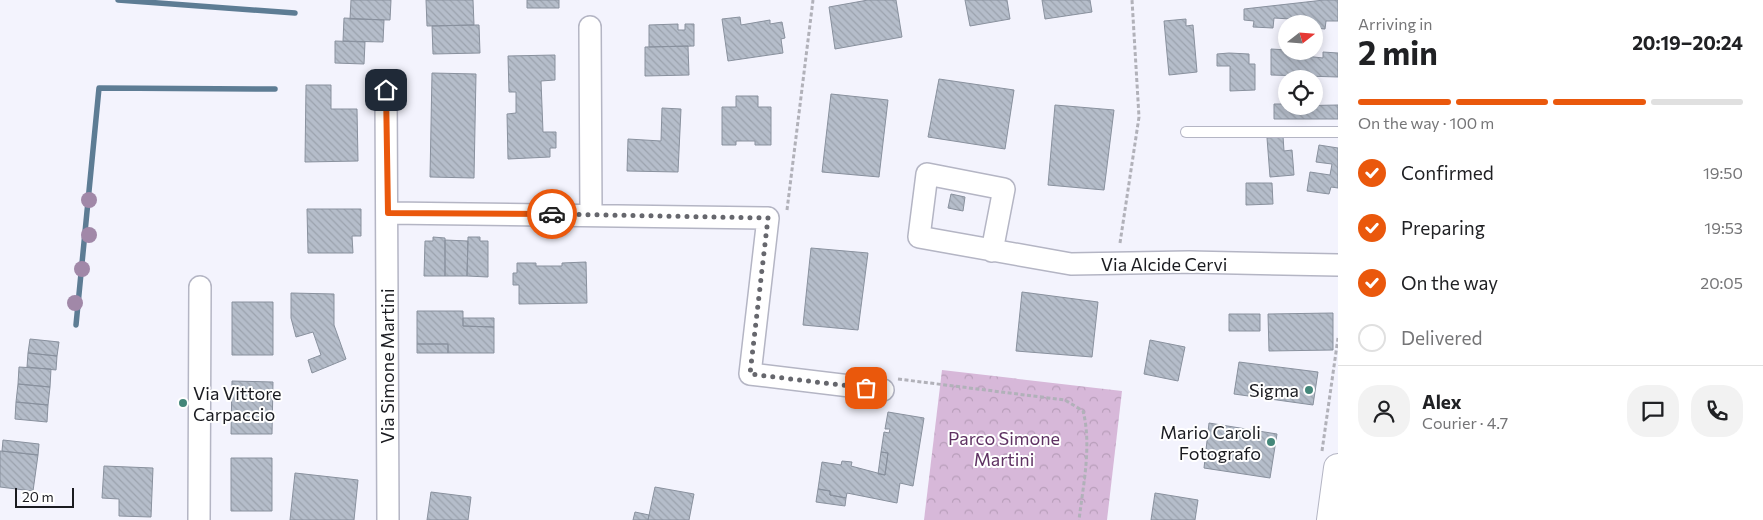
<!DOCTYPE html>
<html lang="en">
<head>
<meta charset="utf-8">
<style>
	:root { --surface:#fff; --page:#f2f2f2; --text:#202124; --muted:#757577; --line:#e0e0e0; --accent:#ea580c }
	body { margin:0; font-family:Commissioner,sans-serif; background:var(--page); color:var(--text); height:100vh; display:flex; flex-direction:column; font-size:19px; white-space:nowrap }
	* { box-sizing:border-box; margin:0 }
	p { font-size:16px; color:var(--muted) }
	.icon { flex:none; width:28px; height:28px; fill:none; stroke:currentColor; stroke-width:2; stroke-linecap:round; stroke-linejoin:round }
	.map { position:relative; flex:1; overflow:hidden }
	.panel { display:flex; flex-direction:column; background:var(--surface); width:425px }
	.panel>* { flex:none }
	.needle { width:32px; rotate:73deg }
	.controls { position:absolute; left:1278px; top:15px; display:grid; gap:10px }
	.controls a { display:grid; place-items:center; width:45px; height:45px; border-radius:50%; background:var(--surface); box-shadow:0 2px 12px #0003; font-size:25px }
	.scale { position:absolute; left:15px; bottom:12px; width:59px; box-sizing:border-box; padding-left:5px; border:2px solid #1a1b20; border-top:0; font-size:14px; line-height:18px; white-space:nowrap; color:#1a1b20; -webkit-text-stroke:4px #fff; paint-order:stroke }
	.pin { position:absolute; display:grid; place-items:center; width:42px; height:42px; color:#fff; margin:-21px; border-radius:10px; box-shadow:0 2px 8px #0006 }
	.courier { position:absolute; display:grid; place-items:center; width:50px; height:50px; margin:-25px; border:4px solid #ea580c; border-radius:50%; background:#fff; color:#222; box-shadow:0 1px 6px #0007 }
	.summary em { font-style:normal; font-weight:700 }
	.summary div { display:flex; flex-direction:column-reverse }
	.summary { display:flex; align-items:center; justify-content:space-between; height:85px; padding:0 20px }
	h1 { font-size:32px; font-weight:700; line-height:38px }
	.bar { display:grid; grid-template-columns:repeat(4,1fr); gap:8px 5px; align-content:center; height:60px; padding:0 20px }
	.bar i { height:6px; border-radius:4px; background:var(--line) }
	.bar .selected { background:var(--accent) }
	.bar p { grid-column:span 4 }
	.line { display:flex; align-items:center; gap:12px; padding:0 20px; border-top:1px solid var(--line) }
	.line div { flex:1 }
	.round { display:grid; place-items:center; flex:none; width:52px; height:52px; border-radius:20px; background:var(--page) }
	ol { padding:0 20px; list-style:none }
	li { display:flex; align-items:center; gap:15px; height:55px }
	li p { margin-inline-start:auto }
	li .icon { padding:5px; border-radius:50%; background:var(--accent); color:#fff; stroke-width:4 }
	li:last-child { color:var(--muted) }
	li i { width:28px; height:28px; border:2px solid var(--line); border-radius:50% }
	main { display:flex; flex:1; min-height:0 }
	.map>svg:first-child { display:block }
	.forest { fill:url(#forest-crowns) }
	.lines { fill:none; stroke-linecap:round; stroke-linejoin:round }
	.stream { stroke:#5d7c94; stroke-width:5.5 }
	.building { fill:url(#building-back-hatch); stroke:#89919e }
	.lane-casing { stroke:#b4b5c4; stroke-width:12 }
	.street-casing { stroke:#b4b5c4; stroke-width:24 }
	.secondary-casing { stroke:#b4b5c4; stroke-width:30 }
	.path { stroke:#b1b1b9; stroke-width:3; stroke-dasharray:4 2.5; stroke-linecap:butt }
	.lane { stroke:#fff; stroke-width:10 }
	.street { stroke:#fff; stroke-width:21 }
	.secondary { stroke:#fff; stroke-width:28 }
	.tree { fill:#a188a8 }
	.done { stroke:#66676d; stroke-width:5; stroke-dasharray:0 9 }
	.route { stroke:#ea580c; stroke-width:6 }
	.poi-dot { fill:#44877a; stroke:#fff; stroke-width:2 }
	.labels { text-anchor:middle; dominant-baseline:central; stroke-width:4; stroke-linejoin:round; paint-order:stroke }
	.street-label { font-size:18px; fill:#1a1b20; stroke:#fff }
	.poi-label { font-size:18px; fill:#1a1b20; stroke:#fff; text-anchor:end }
	.park-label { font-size:18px; fill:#5e3162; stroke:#fff }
</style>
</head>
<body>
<main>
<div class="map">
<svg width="1338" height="520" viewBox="0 0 1338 520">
	<defs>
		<pattern id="forest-crowns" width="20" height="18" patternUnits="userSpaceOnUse" patternTransform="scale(1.25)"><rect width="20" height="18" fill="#d7b8d9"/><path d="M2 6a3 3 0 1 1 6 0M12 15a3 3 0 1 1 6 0" fill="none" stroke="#b89eba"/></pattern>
		<pattern id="building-back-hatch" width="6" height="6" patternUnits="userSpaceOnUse" patternTransform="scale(1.25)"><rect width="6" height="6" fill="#b5bdca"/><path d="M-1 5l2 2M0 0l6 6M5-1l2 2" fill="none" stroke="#9ba2ad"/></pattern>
	</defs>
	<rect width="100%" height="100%" fill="#f3f3fd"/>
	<!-- forest -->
	<path class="forest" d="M942 370 1122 391 1107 520H924Z"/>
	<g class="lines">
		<!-- stream -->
		<path class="stream" d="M118 0 295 13
			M76 325 99 88 275 89"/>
	</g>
	<!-- building -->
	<path class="building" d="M351 0H391L390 20 350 19Z
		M426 0H473L474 25 427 26Z
		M527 0H559V8H527Z
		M868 0H896L902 37 835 49 829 7Z
		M965 0H1007L1010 19 970 26Z
		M1042 0H1090L1092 12 1045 19Z
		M1324 0H1338V21H1326L1325 29 1314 28V24H1307V20L1274 18 1273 28 1253 27 1254 21 1244 20V9Z
		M740 17 741 25 770 20V24L782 22 785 38 781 39 783 53 728 61 722 19Z
		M344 18 384 20 383 42 343 41Z
		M1186 19V26L1193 25 1197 72 1169 75 1164 21Z
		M678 24V30H685V24H694V46L649 47V25Z
		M474 25H479L480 53 433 54 432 26Z
		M335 41 365 42 364 64 335 63Z
		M688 46 689 75 645 76V47Z
		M1271 49 1305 51V56L1323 58V52L1338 53V77L1271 75Z
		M1229 53 1249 54V64H1255V90L1230 91V66H1217V54Z
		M555 55V80L541 81 543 132H556V148H550V157L508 159 507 114 516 113V92H509L508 56Z
		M432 73 476 74 474 178 430 177Z
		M939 79 1014 90 1005 149 928 137Z
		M306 85H331V109H357L358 161 305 162Z
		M831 94 888 100 879 177 822 172Z
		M736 96H758V107H771V145H755V141H736V145H722V107H736Z
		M1274 104H1286V106L1338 105V119H1274Z
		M1055 105 1114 110 1104 190 1048 185Z
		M662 108 681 109 678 172 627 171 628 139 661 141Z
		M1283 136 1284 151 1292 150 1294 175 1270 177 1267 138Z
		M1319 145 1338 148V188L1331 187 1329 194 1307 191 1310 172 1330 175 1332 164 1316 162Z
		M1246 183H1272L1273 204 1246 205Z
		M951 194 965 197 963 211 948 208Z
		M307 209H361V236H352L353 253H308Z
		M433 237 445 238V276H424L425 241H433Z
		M468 237H480V241H488V277L467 276Z
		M445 240 468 241 467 276H445Z
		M811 248 868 253 858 330 803 325Z
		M586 262 587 303 519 304V285H513V273H517V263H536V266H562V263Z
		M1022 292 1098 302 1092 357 1016 351Z
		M291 293 334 294V325L346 359 312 373 308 360 321 355 313 332 296 337 291 318Z
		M232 302H273V355H232Z
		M417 311H463V326L494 327V353H448V344H417Z
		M1333 313V350L1269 351 1268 314Z
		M1229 314H1260V331H1229Z
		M463 318H494V327L463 326Z
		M30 339 59 342 57 356 28 353Z
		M1150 340 1185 347 1178 381 1144 374Z
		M417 344H448V353H417Z
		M28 353 57 356 56 370 27 367Z
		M1239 362 1318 372 1313 405 1234 394Z
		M19 367 51 369 50 387 18 384Z
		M232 381 273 382 272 434H231Z
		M18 384 50 387 48 405 16 402Z
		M16 402 48 405 47 422 15 419Z
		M888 412 924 418 913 486 900 483 897 503 847 493 846 498 830 495V491L818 489 822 462 841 465 842 461 852 462 851 466 885 475 888 453 881 452 884 432 889 433 890 429H885Z
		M1209 423 1277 434 1270 478 1204 468Z
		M3 440 39 444 38 455 2 451Z
		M0 451 38 455 33 491 0 487Z
		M881 452 888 453 885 475 878 474Z
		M231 458H272V511H231Z
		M104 466 153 468 151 517 119 516V499L102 498Z
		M295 473 358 480 354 520H290Z
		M655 487 694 494 689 520H648Z
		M818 489 830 491V495L846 498 845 506 816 502Z
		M431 492 471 497 468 520H427Z
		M1155 493 1198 500 1195 520H1151Z
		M635 512 649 515 648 520H633Z"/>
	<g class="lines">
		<!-- lane casing -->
		<g class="lane-casing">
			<path id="lane" d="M1186 132H1338"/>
		</g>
		<!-- street casing -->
		<g class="street-casing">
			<path id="street" d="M590 27 591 214
				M386 90 388 520
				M388 213 768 218 750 374 883 390
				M992 251 1004 189 927 174 919 237 1071 264 1189 262 1338 265
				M199 520 200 287"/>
		</g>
		<!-- secondary casing -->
		<g class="secondary-casing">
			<path id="secondary" d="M1331 520 1338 468"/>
		</g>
		<!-- path -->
		<path class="path" d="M787 210 813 0
			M1120 243 1139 117 1132 0
			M898 379 1065 400 1083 411C1092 445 1083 486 1079 520
			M1322 451 1338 338"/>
		<!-- lane -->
		<use href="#lane" class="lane"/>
		<!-- street -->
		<use href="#street" class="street"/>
		<!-- secondary -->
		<use href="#secondary" class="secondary"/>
	</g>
	<!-- trees -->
	<g class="tree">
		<circle cx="89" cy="200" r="8"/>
		<circle cx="89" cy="235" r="8"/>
		<circle cx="82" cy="269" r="8"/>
		<circle cx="75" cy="303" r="8"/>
	</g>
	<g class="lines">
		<!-- done -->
		<path class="done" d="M552 214 768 218 750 374 866 388"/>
		<!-- route -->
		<path class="route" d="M386 90 388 213 552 214"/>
	</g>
	<!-- markers -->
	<g class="poi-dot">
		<circle cx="1309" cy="390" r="5"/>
		<circle cx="183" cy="403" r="5"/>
		<circle cx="1271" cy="442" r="5"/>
	</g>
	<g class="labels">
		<!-- street labels -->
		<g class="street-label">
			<text x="1164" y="264">Via Alcide Cervi</text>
			<text transform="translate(387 366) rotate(-90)">Via Simone Martini</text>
		</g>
		<!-- poi labels -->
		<g class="poi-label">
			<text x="1299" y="390">Sigma</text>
			<text x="193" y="393" text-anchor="start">Via Vittore<tspan x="193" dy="21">Carpaccio</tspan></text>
			<text x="1261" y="432">Mario Caroli<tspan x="1261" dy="21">Fotografo</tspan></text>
		</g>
		<!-- park labels -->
		<g class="park-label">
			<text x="1004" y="438">Parco Simone<tspan x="1004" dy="21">Martini</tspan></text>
		</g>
	</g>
</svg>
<div class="controls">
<a><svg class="needle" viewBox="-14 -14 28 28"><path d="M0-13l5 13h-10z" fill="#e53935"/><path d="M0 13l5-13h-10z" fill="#757577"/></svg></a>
<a><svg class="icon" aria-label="locate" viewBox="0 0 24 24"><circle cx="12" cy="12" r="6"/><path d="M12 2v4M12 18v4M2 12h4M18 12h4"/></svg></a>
</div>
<div class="scale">20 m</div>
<div class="pin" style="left:866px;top:388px;background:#ea580c"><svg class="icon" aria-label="bag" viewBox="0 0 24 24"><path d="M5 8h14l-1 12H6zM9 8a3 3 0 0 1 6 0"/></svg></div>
<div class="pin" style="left:386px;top:90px;background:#1f2937"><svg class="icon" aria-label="home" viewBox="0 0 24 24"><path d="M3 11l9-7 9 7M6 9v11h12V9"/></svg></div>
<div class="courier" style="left:552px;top:214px"><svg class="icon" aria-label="car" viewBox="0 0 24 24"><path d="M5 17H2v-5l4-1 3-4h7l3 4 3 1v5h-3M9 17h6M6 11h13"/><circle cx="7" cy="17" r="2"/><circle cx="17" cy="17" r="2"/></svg></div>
</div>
<section class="panel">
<div class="summary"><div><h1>2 min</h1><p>Arriving in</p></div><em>20:19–20:24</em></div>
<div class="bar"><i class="selected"></i><i class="selected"></i><i class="selected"></i><i></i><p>On the way · 100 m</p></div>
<ol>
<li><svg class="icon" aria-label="check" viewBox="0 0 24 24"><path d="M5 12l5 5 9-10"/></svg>Confirmed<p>19:50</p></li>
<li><svg class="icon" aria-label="check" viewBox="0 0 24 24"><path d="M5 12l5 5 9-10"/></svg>Preparing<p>19:53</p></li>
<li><svg class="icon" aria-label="check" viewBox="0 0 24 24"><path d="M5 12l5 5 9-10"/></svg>On the way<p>20:05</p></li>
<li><i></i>Delivered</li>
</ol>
<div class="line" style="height:90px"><a class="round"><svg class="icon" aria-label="person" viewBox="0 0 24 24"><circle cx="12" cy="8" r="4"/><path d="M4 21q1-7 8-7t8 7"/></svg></a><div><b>Alex</b><p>Courier · 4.7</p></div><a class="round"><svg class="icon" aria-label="chat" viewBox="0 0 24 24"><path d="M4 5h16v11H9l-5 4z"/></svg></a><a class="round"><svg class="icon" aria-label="phone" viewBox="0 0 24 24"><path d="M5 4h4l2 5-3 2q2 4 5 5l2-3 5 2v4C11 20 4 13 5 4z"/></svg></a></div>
</section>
</main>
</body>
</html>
